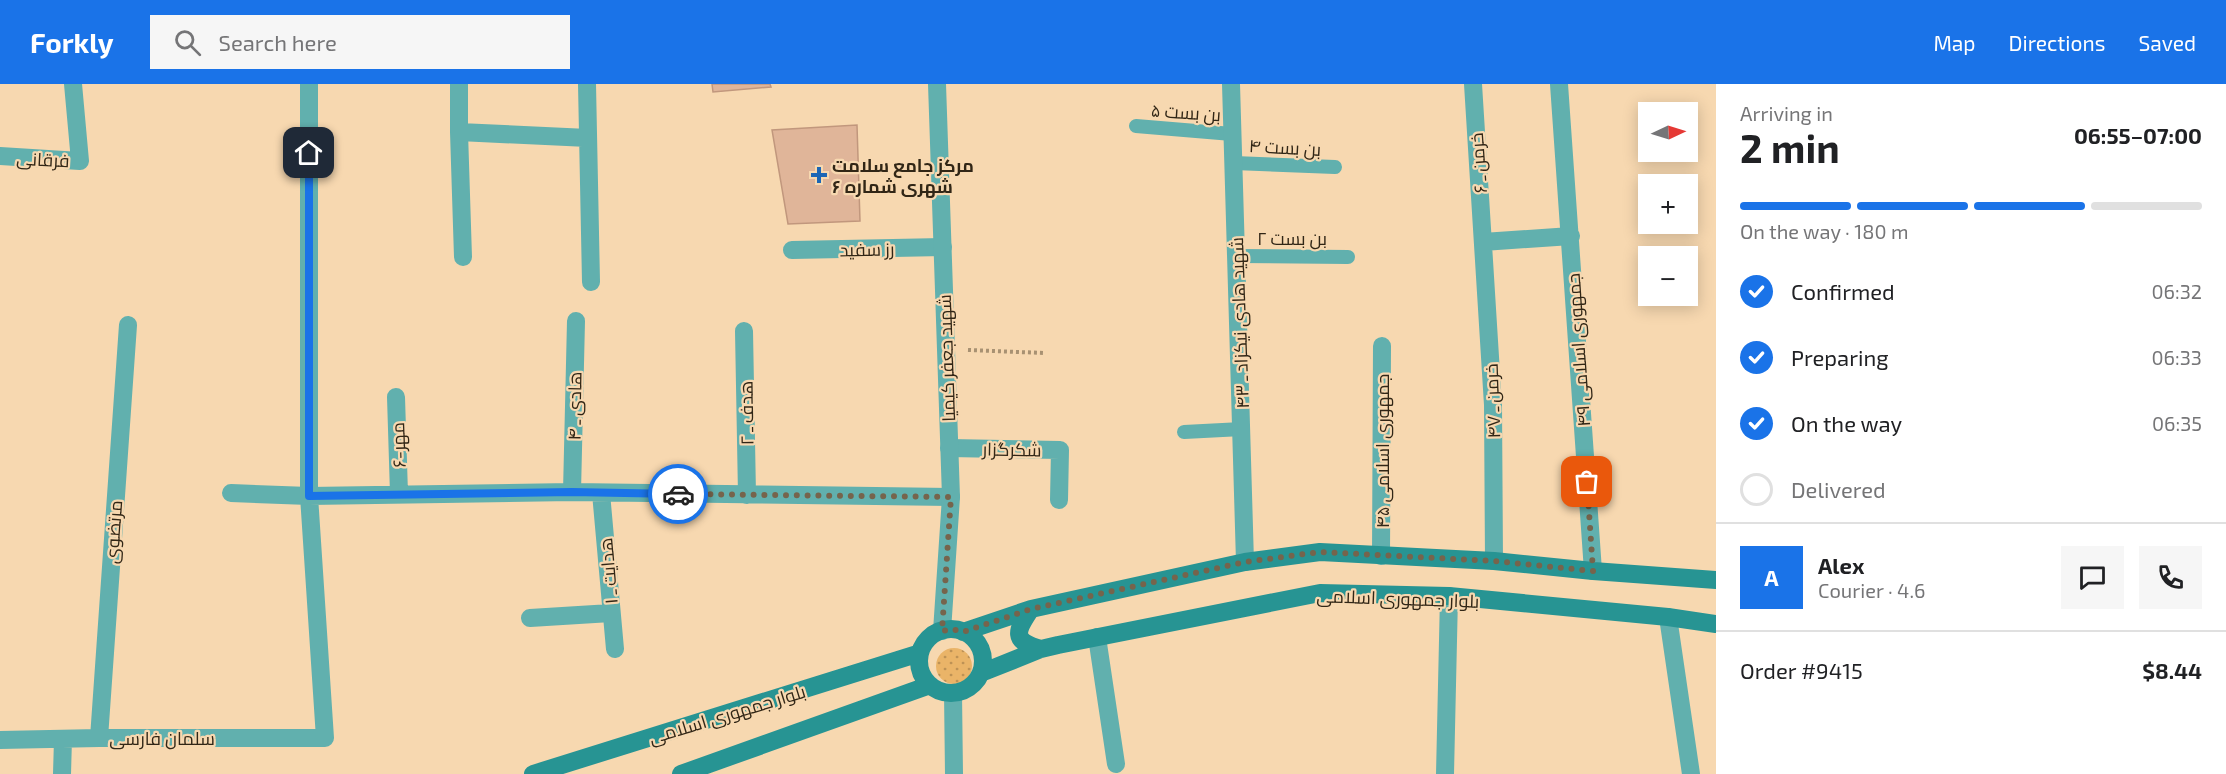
<!DOCTYPE html>
<html lang="en">
<head>
<meta charset="utf-8">
<style>
	:root { --surface:#fff; --page:#f6f6f6; --text:#202124; --muted:#757577; --line:#e0e0e0; --accent:#1a73e8 }
	body { margin:0; font-family:"Exo 2",Cairo,sans-serif; background:var(--page); color:var(--text); height:100vh; display:flex; flex-direction:column; font-size:22px; white-space:nowrap }
	* { box-sizing:border-box; margin:0 }
	p { font-size:20px; color:var(--muted) }
	.icon { flex:none; width:33px; height:33px; fill:none; stroke:currentColor; stroke-width:2; stroke-linecap:round; stroke-linejoin:round }
	.map { position:relative; flex:1; overflow:hidden }
	.sheet { display:flex; flex-direction:column; background:var(--surface); width:510px }
	.sheet>* { flex:none }
	.needle { width:39px; rotate:86deg }
	.buttons { position:absolute; left:1638px; top:18px; display:grid; gap:12px }
	.buttons a { display:grid; place-items:center; width:60px; height:60px; border-radius:0px; background:var(--surface); box-shadow:0 3px 15px #0003; font-size:30px }
	.pin { position:absolute; display:grid; place-items:center; width:51px; height:51px; color:#fff; margin:-26px; border-radius:12px; box-shadow:0 3px 9px #0006 }
	.courier { position:absolute; display:grid; place-items:center; width:60px; height:60px; margin:-30px; border:4px solid #1a73e8; border-radius:50%; background:#fff; color:#222; box-shadow:0 2px 8px #0007 }
	.head em { font-style:normal; font-weight:700 }
	.head div { display:flex; flex-direction:column-reverse }
	.head { display:flex; align-items:center; justify-content:space-between; height:102px; padding:0 24px }
	h1 { font-size:39px; font-weight:700; line-height:45px }
	.bar { display:grid; grid-template-columns:repeat(4,1fr); gap:9px 6px; align-content:center; height:72px; padding:0 24px }
	.bar i { height:8px; border-radius:4px; background:var(--line) }
	.bar .current { background:var(--accent) }
	.bar p { grid-column:span 4 }
	.line { display:flex; align-items:center; gap:15px; padding:0 24px; border-top:2px solid var(--line) }
	.line div { flex:1 }
	.round { display:grid; place-items:center; flex:none; width:63px; height:63px; border-radius:0px; background:var(--page) }
	ol { padding:0 24px; list-style:none }
	li { display:flex; align-items:center; gap:18px; height:66px }
	li p { margin-inline-start:auto }
	li .icon { padding:6px; border-radius:50%; background:var(--accent); color:#fff; stroke-width:4 }
	li:last-child { color:var(--muted) }
	li i { width:33px; height:33px; border:3px solid var(--line); border-radius:50% }
	header { display:flex; align-items:center; gap:36px; box-sizing:border-box; height:84px; padding:0 30px; background:var(--accent); color:#fff }
	header strong { font-size:28px }
	nav { display:flex; gap:33px; margin-inline-start:auto; font-size:21px }
	.search { width:420px; height:54px; background:var(--page); display:flex; align-items:center; gap:15px; box-sizing:border-box; padding:0 21px; border-radius:0px; color:var(--muted); font-size:22px }
	main { display:flex; flex:1; min-height:0 }
	.map>svg:first-child { display:block }
	.green { fill:url(#green-dots) }
	.building { fill:#e0b599; stroke:#c1977d; stroke-width:1.5 }
	.lines { fill:none; stroke-linecap:round; stroke-linejoin:round }
	.path { stroke:#a89172; stroke-width:4; stroke-dasharray:3 3; stroke-linecap:butt }
	.service { stroke:#61b0ae; stroke-width:14 }
	.minor { stroke:#61b0ae; stroke-width:18 }
	.tertiary { stroke:#61b0ae; stroke-width:18 }
	.secondary { stroke:#279493; stroke-width:18 }
	.done { stroke:#76644c; stroke-width:6; stroke-dasharray:0 10.8 }
	.route { stroke:#1a73e8; stroke-width:8 }
	.poi-dot { fill:#1c66b5; stroke:#f7d8b0; stroke-width:2 }
	.labels { text-anchor:middle; dominant-baseline:central; stroke-width:4.5; stroke-linejoin:round; paint-order:stroke }
	.street-label { font-size:18px; fill:#312616; stroke:#f7d8b0 }
	.poi-label { font-size:18px; font-weight:bold; fill:#312616; stroke:#f7d8b0; text-anchor:start }
</style>
</head>
<body>
<header>
<strong>Forkly</strong>
<div class="search"><svg class="icon" aria-label="search" viewBox="0 0 24 24"><circle cx="10" cy="10" r="6"/><path d="M15 15l6 6"/></svg>Search here</div>
<nav><a>Map</a><a>Directions</a><a>Saved</a></nav>
</header>
<main>
<div class="map">
<svg width="1716" height="690" viewBox="0 0 1716 690">
	<defs>
		<pattern id="green-dots" width="8" height="8" patternUnits="userSpaceOnUse" patternTransform="scale(1.5)"><rect width="8" height="8" fill="#eab468"/><path d="M2 2h.1M6 6h.1" fill="none" stroke="#be9255" stroke-width="1.8" stroke-linecap="round"/></pattern>
	</defs>
	<rect width="100%" height="100%" fill="#f7d8b0"/>
	<!-- green -->
	<path class="green" d="M936 582a18 18 0 1 1 36 0a18 18 0 1 1-36 0Z"/>
	<!-- building -->
	<path class="building" d="M712 0H770L771 3 713 8Z
		M857 41 860 137 788 140 772 46Z"/>
	<g class="lines">
		<!-- path -->
		<path class="path" d="M968 266 1044 269"/>
		<!-- service -->
		<path class="service" d="M1136 42 1232 50
			M1234 79 1335 83
			M1236 172 1348 173
			M1184 348 1242 345"/>
		<!-- minor -->
		<path class="minor" d="M459 0V48L588 54
			M587 0 591 198
			M1231 0 1245 478
			M1473 0 1493 321 1494 477
			M1559 0 1593 487
			M459 48 463 173
			M0 72 80 77 73 0
			M1483 158 1571 152
			M792 166 943 163
			M744 247 747 411
			M396 313 399 410
			M949 364 1060 366 1059 416
			M572 408 576 237
			M231 409 309 412 572 408 951 413
			M601 409 615 565
			M1381 472 1382 262
			M1668 533 1691 690
			M530 534 611 529
			M1097 553 1116 680
			M99 654 128 241
			M0 656 99 654H325L309 412V0
			M62 690 63 655
			M1445 690 1449 512"/>
		<!-- tertiary -->
		<path class="tertiary" d="M937 0 951 413 942 547
			M953 609 954 690"/>
		<!-- secondary -->
		<path class="secondary" d="M1031 525C1016 547 1011 557 1041 565
			M919 577a32 32 0 1 1 64 0a32 32 0 1 1-64 0Z
			M963 548 1031 525 1245 478 1320 468 1494 477 1593 487 1716 496
			M981 589 1041 565 1058 561 1320 509 1449 512 1668 533 1716 540
			M533 690 920 569
			M681 690 930 601"/>
	</g>
	<g class="lines">
		<!-- done -->
		<path class="done" d="M678 410 951 413 942 547 952 545 963 548 1031 525 1245 478 1320 468 1494 477 1593 487 1587 398"/>
		<!-- route -->
		<path class="route" d="M309 69V412L572 408 678 410"/>
	</g>
	<!-- markers -->
	<path class="poi-dot" d="M816 82h6v6h6v6h-6v6h-6v-6h-6v-6h6z"/>
	<g class="labels">
		<!-- street labels -->
		<g class="street-label">
			<text transform="translate(1186 28) rotate(4)">بن بست ۵</text>
			<text transform="translate(1285 63) rotate(3)">بن بست ۴</text>
			<text transform="translate(43 75) rotate(3)">فرقانی</text>
			<text transform="translate(1478 79) rotate(-94)">خرمن ـ ۶</text>
			<text x="1292" y="154">بن بست ۲</text>
			<text transform="translate(867 165) rotate(-1)">رز سفید</text>
			<text transform="translate(1239 239) rotate(-92)">شهید هادی نیکزاد ـ ۴۳</text>
			<text transform="translate(1578 266) rotate(-94)">جمهوری اسلامی ۴۹</text>
			<text transform="translate(946 274) rotate(-92)">شهید جعفر کیمیا</text>
			<text transform="translate(1492 317) rotate(-92)">خرمن ـ ۴۷</text>
			<text transform="translate(574 322) rotate(-89)">هادی ـ ۴</text>
			<text transform="translate(746 329) rotate(-91)">هدف ـ ۲</text>
			<text transform="translate(398 361) rotate(-92)">مهر-۶</text>
			<text transform="translate(1012 365) rotate(1)">شکرگزار</text>
			<text transform="translate(1382 367) rotate(-90)">جمهوری اسلامی ۴۵</text>
			<text transform="translate(113 448) rotate(-86)">مرتضوی</text>
			<text transform="translate(608 487) rotate(-95)">هدایت ـ ۱</text>
			<text transform="translate(1398 514) rotate(2)">بلوار جمهوری اسلامی</text>
			<text transform="translate(727 630) rotate(-17)">بلوار جمهوری اسلامی</text>
			<text x="162" y="654">سلمان فارسی</text>
		</g>
		<!-- poi labels -->
		<g class="poi-label">
			<text x="832" y="81">مرکز جامع سلامت<tspan x="832" dy="21">شهری شماره ۶</tspan></text>
		</g>
	</g>
</svg>
<div class="buttons">
<a><svg class="needle" viewBox="-14 -14 28 28"><path d="M0-13l5 13h-10z" fill="#e53935"/><path d="M0 13l5-13h-10z" fill="#757577"/></svg></a>
<a>+</a>
<a>−</a>
</div>
<div class="pin" style="left:1587px;top:398px;background:#ea580c"><svg class="icon" aria-label="bag" viewBox="0 0 24 24"><path d="M5 8h14l-1 12H6zM9 8a3 3 0 0 1 6 0"/></svg></div>
<div class="pin" style="left:309px;top:69px;background:#1f2937"><svg class="icon" aria-label="home" viewBox="0 0 24 24"><path d="M3 11l9-7 9 7M6 9v11h12V9"/></svg></div>
<div class="courier" style="left:678px;top:410px"><svg class="icon" aria-label="car" viewBox="0 0 24 24"><path d="M5 17H2v-5l4-1 3-4h7l3 4 3 1v5h-3M9 17h6M6 11h13"/><circle cx="7" cy="17" r="2"/><circle cx="17" cy="17" r="2"/></svg></div>
</div>
<section class="sheet">
<div class="head"><div><h1>2 min</h1><p>Arriving in</p></div><em>06:55–07:00</em></div>
<div class="bar"><i class="current"></i><i class="current"></i><i class="current"></i><i></i><p>On the way · 180 m</p></div>
<ol>
<li><svg class="icon" aria-label="check" viewBox="0 0 24 24"><path d="M5 12l5 5 9-10"/></svg>Confirmed<p>06:32</p></li>
<li><svg class="icon" aria-label="check" viewBox="0 0 24 24"><path d="M5 12l5 5 9-10"/></svg>Preparing<p>06:33</p></li>
<li><svg class="icon" aria-label="check" viewBox="0 0 24 24"><path d="M5 12l5 5 9-10"/></svg>On the way<p>06:35</p></li>
<li><i></i>Delivered</li>
</ol>
<div class="line" style="height:108px"><b class="round" style="background:var(--accent);color:#fff">A</b><div><b>Alex</b><p>Courier · 4.6</p></div><a class="round"><svg class="icon" aria-label="chat" viewBox="0 0 24 24"><path d="M4 5h16v11H9l-5 4z"/></svg></a><a class="round"><svg class="icon" aria-label="phone" viewBox="0 0 24 24"><path d="M5 4h4l2 5-3 2q2 4 5 5l2-3 5 2v4C11 20 4 13 5 4z"/></svg></a></div>
<div class="line" style="height:78px"><div>Order #9415</div><b>$8.44</b></div>
</section>
</main>
</body>
</html>
